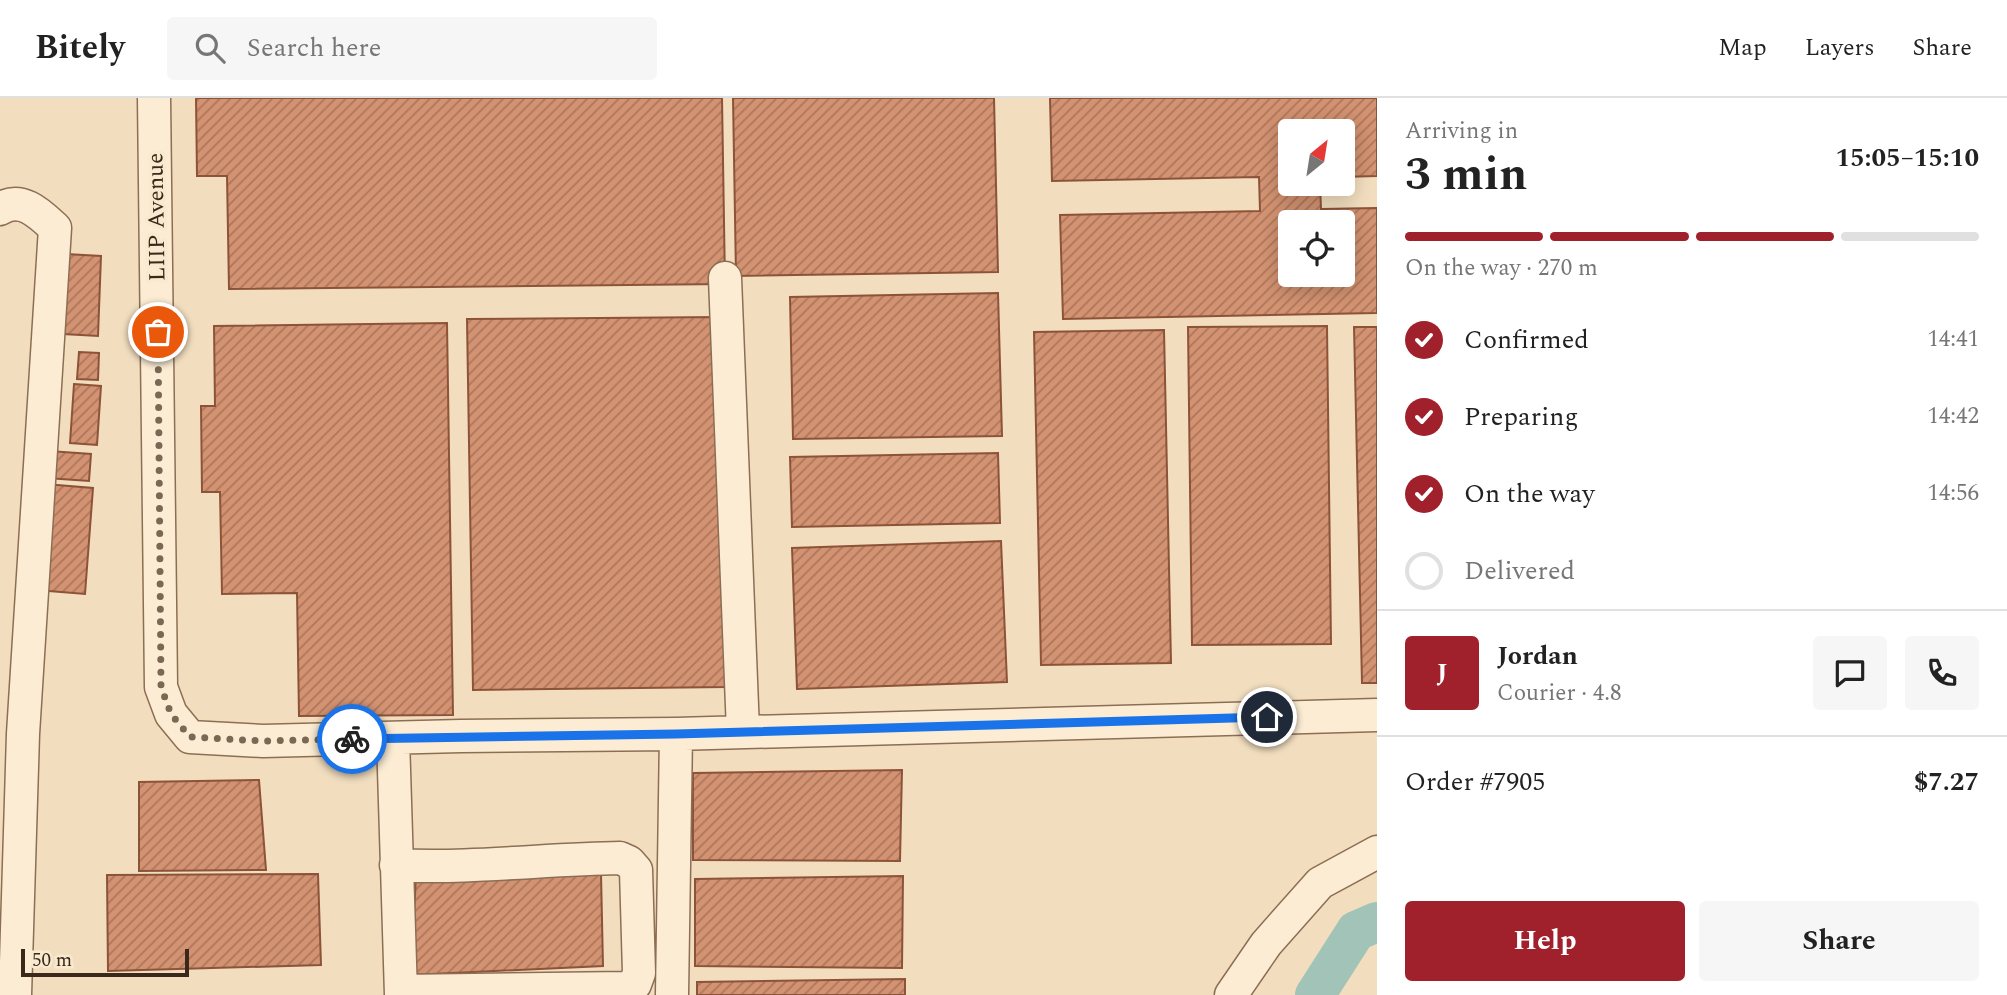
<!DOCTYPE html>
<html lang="en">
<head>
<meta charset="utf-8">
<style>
	:root { --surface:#fff; --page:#f6f6f6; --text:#222; --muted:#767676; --line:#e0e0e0; --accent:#a0202b }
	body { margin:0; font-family:Spectral,serif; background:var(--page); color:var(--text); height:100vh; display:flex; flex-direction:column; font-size:26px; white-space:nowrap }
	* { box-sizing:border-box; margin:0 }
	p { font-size:23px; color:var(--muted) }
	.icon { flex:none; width:38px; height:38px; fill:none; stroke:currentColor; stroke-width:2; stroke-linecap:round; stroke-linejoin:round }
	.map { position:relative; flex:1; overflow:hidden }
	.panel { display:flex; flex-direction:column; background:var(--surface); width:630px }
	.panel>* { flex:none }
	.needle { width:46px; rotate:30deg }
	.buttons { position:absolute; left:1278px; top:21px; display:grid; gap:14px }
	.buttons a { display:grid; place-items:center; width:77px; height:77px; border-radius:7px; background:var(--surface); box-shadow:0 4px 18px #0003; font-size:35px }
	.scale { position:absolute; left:21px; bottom:18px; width:168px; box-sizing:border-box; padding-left:7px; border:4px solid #3a281b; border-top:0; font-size:19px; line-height:24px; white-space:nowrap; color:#3a281b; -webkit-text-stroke:5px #f8e9cf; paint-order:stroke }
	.pin { position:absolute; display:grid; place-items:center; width:60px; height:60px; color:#fff; margin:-30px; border:4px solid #fff; border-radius:50%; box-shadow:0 2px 7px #0007 }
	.courier { position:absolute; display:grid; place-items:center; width:70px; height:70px; margin:-35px; border:5px solid #1a73e8; border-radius:50%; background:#fff; color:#222; box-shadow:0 2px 9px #0007 }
	.summary em { font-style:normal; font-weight:700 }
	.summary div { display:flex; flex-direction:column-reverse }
	.summary { display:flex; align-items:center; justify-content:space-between; height:119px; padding:0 28px }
	h1 { font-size:46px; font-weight:700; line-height:52px }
	.bar { display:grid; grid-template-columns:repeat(4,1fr); gap:10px 7px; align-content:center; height:84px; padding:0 28px }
	.bar i { height:9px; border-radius:5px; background:var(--line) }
	.bar .selected { background:var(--accent) }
	.bar p { grid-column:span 4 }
	.line { display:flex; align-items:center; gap:18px; padding:0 28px; border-top:2px solid var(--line) }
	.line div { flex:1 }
	.round { display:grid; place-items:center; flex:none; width:74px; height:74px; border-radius:7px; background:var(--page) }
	ol { padding:0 28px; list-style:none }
	li { display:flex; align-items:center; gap:21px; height:77px }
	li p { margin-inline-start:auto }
	li .icon { padding:7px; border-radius:50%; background:var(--accent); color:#fff; stroke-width:4 }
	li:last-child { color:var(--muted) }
	li i { width:38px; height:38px; border:4px solid var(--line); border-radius:50% }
	.button { display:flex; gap:14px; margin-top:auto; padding:14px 28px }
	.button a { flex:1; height:80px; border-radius:7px; background:var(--accent); color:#fff; font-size:28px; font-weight:700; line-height:80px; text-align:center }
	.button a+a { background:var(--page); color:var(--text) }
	header { display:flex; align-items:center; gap:42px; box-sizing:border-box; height:98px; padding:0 35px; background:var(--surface); border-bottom:2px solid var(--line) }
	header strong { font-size:33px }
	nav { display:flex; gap:38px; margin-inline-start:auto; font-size:24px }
	.search { width:490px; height:63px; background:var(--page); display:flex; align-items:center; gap:18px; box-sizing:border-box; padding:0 24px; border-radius:7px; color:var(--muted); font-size:26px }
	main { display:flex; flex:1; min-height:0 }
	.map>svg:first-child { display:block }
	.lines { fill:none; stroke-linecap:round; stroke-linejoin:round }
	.river { stroke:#a2c3b7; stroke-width:40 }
	.building { fill:url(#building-hatch); stroke:#8d5339; stroke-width:2; fill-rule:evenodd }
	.minor-casing { stroke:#8c6e55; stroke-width:35 }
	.minor { stroke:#fcecd3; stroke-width:32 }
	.done { stroke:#7a6854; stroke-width:7; stroke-dasharray:0 12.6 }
	.route { stroke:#1a73e8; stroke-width:9 }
	.labels { text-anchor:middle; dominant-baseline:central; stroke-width:7; stroke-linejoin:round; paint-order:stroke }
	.street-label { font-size:23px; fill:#3a281b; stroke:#f8e9cf }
</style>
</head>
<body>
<header>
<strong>Bitely</strong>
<div class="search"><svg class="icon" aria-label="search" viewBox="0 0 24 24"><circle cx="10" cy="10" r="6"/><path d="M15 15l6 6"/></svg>Search here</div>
<nav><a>Map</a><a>Layers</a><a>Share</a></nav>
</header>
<main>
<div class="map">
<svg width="1377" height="897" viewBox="0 0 1377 897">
	<defs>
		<pattern id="building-hatch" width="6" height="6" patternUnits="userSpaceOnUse" patternTransform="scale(1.75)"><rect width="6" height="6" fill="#d39271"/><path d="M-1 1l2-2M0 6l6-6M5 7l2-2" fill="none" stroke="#ac775c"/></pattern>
	</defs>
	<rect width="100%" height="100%" fill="#f2debf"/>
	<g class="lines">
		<!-- river -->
		<path class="river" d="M1315 897 1356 833 1377 824"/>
	</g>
	<!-- building -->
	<path class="building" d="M196 0H722L725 186 229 191 227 78H197Z
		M733 0H994L998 174 736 178Z
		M1050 0H1377V78L1342 79V33H1290V86H1320L1321 111 1377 110V215L1063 221 1060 117 1260 113 1259 79 1052 83ZM1290 124H1342V177H1290Z
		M66 156 101 158 98 238 63 236Z
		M998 195 1002 338 793 341 790 199Z
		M720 219 726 589 473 592 467 221Z
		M447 225 453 617 299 618 297 495 222 496 220 394H202L201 308H215L214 228Z
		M1327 228 1331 546 1192 547 1188 229Z
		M1354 229H1377V585H1362Z
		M1164 232 1171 565 1041 567 1034 234Z
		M79 254 99 255 98 282 77 281Z
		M74 286 101 288 97 347 70 345Z
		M49 353 91 356 89 383 47 380Z
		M998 355 1000 425 792 429 790 359Z
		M45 386 93 390 85 496 37 492Z
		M1001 443 1007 584 797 591 792 450Z
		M902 672 900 763 693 762V675Z
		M259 682 266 772 139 773V684Z
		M318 776 321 867 108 873 107 777Z
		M601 776 603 868 411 877 416 777Z
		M903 778 902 870 695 868V781Z
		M905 881V897H697V884Z"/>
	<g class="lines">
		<!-- minor casing -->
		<g class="minor-casing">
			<path id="minor" d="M154 0 161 589 171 616 190 639 263 643 461 638 676 636 1377 617
				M0 111C21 97 40 116 55 130L23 636 15 897
				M725 180 743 633
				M393 640 401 897
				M396 767C470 771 546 761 620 760L629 764 636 772 639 875 635 886 626 890 401 893
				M672 897 676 636
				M1231 897 1266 846 1320 785 1377 754"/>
		</g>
		<!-- minor -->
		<use href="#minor" class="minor"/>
	</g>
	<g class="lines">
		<!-- done -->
		<path class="done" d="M158 234 161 589 171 616 190 639 263 643 352 641"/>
		<!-- route -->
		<path class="route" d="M352 641 676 636 1267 619"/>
	</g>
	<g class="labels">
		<!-- street labels -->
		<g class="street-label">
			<text transform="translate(157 119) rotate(-91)">LIIP Avenue</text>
		</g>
	</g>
</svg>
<div class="buttons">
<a><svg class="needle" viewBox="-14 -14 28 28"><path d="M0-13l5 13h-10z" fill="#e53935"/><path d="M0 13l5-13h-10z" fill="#767676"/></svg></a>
<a><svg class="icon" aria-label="locate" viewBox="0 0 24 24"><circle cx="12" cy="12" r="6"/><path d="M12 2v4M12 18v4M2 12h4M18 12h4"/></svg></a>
</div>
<div class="scale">50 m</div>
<div class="pin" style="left:158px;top:234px;background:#ea580c"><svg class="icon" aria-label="bag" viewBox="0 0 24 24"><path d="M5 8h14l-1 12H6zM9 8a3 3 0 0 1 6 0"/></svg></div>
<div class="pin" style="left:1267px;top:619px;background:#1f2937"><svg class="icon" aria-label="home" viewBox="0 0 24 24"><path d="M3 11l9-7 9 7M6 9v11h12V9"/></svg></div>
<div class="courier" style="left:352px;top:641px"><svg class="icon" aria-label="bike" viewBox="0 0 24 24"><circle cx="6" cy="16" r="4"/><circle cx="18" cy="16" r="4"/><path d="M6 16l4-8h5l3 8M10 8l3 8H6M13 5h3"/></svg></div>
</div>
<section class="panel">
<div class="summary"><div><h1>3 min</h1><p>Arriving in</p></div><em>15:05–15:10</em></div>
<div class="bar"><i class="selected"></i><i class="selected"></i><i class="selected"></i><i></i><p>On the way · 270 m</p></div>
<ol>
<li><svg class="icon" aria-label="check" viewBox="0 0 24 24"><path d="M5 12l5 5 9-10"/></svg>Confirmed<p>14:41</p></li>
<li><svg class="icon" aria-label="check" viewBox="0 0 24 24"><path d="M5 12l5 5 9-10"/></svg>Preparing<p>14:42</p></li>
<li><svg class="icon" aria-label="check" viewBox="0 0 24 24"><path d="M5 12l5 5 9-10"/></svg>On the way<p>14:56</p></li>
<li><i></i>Delivered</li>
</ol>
<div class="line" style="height:126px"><b class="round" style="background:var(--accent);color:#fff">J</b><div><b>Jordan</b><p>Courier · 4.8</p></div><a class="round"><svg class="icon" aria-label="chat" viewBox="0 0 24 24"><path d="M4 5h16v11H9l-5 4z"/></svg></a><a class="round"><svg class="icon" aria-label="phone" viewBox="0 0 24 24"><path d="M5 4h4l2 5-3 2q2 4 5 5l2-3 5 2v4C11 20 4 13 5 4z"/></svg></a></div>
<div class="line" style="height:91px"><div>Order #7905</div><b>$7.27</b></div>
<div class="button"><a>Help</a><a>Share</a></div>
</section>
</main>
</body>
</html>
